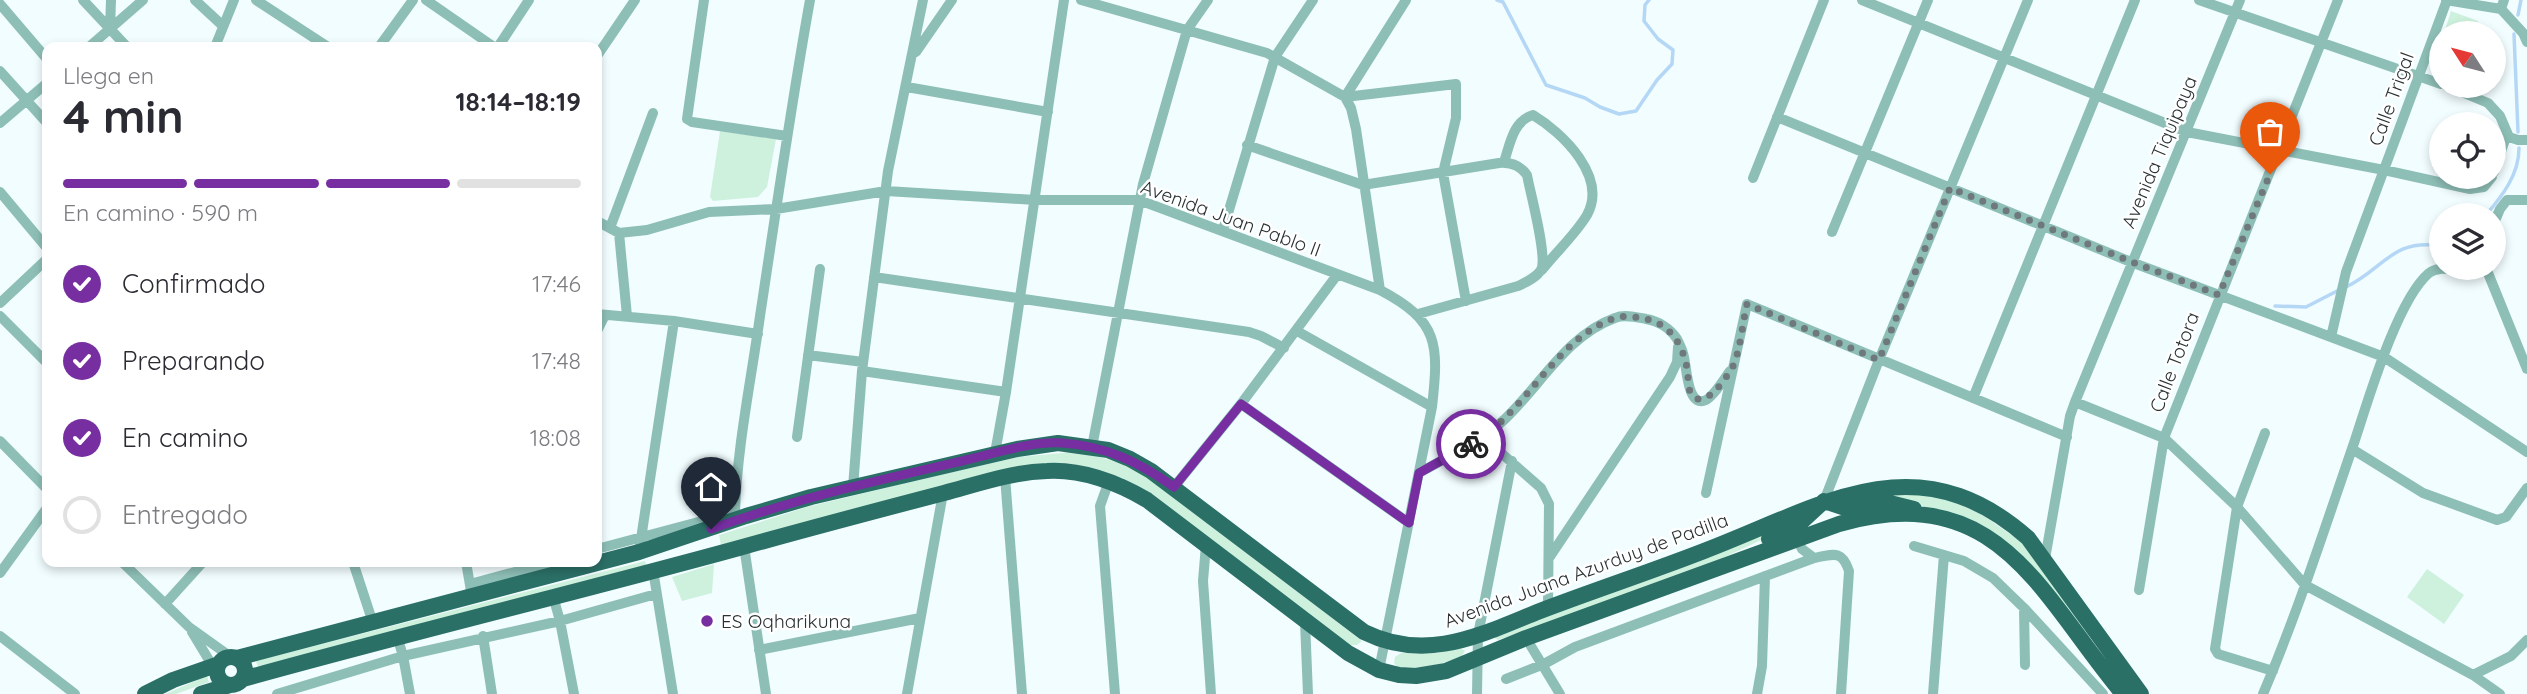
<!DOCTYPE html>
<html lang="es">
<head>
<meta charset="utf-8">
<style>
	:root { --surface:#fff; --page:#f7f7f7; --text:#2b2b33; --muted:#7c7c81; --line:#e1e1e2; --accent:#762ea1 }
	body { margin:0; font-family:Quicksand,sans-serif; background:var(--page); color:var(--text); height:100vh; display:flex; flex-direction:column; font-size:26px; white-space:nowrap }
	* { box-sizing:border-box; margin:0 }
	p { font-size:23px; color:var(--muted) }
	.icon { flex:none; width:38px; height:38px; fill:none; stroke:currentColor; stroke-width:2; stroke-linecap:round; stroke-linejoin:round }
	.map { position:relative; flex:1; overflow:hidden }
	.panel { position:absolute; left:42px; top:42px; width:560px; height:525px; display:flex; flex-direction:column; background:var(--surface); border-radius:14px; box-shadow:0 4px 10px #0003 }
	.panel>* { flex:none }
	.needle { width:46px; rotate:306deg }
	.fabs { position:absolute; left:2429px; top:21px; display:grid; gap:14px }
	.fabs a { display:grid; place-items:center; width:77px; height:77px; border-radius:50%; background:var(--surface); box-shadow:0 4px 10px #0003; font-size:35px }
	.pin { position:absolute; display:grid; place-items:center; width:60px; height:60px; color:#fff; margin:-72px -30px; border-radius:50% 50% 50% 0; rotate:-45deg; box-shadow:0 0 7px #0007 }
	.pin .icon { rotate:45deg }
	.courier { position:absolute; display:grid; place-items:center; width:70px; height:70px; margin:-35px; border:5px solid #762ea1; border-radius:50%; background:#fff; color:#222; box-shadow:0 2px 9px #0007 }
	.headline em { font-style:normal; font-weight:700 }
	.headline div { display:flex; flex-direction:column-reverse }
	.headline { display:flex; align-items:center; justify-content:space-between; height:119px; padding:0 21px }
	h1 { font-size:46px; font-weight:700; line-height:52px }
	.bar { display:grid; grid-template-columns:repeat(4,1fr); gap:10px 7px; align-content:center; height:84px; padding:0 21px }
	.bar i { height:9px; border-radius:5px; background:var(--line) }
	.bar .active { background:var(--accent) }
	.bar p { grid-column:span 4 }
	ol { padding:0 21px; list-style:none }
	li { display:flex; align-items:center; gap:21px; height:77px }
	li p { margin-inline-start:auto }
	li .icon { padding:7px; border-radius:50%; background:var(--accent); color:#fff; stroke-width:4 }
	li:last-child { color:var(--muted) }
	li i { width:38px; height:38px; border:4px solid var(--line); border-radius:50% }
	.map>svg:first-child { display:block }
	.green { fill:#cef1de }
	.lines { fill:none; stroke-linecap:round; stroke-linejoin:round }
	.stream { stroke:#b5d7f6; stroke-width:3.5 }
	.minor { stroke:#8ebfb7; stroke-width:10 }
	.highway { stroke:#2b7067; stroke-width:16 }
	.done { stroke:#6f787a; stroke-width:7; stroke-dasharray:0 12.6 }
	.route { stroke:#762ea1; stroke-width:9 }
	.poi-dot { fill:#762ea1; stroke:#fff; stroke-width:2.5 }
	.labels { text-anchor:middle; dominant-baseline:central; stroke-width:5; stroke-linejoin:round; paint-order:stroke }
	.street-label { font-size:19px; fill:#293132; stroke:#fff }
	.poi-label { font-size:19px; fill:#293132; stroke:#fff; text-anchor:start }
</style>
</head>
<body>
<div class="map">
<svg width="2527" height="694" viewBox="0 0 2527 694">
	<rect width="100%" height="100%" fill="#f2fdff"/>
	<!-- green -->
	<path class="green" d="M2451 11 2478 21 2474 33H2444Z
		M720 131 776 139 767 187 758 197 713 201 710 197Z
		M1073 452C1101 456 1124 463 1149 477L1362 641 1357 645H1346L1157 500 1122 478 1073 466 884 502 721 545 719 535 807 507 909 482 1018 457Z
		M1893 493 1932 495 1968 505 2026 545 2090 635 2086 638 2034 569 1997 535 1982 527 1937 513 1917 503 1873 496Z
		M1775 530 1772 535 1699 569 1498 640 1495 638V635Z
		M645 561 646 565 258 667 256 661Z
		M714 564 712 593 682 601 672 577Z
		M2427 569 2464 595 2444 624 2407 597Z
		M1460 648 1465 651 1461 657C1440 664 1420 671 1397 667L1394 663 1395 657 1401 653H1437Z
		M207 676 209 682 176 694H165Z"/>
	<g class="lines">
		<!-- stream -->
		<path class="stream" d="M1497 0 1503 2 1546 85 1585 98 1600 107 1619 114 1636 111 1657 80 1672 64 1673 50 1658 39 1644 21 1645 5 1649 0
			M2518 15 2521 0
			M2514 34 2518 132
			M2486 215C2502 196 2519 175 2519 148
			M2346 287C2384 269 2392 238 2441 246
			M2275 306 2306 307 2339 290"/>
		<!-- minor -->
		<path class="minor" d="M83 0 127 47
			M195 0 223 26
			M256 0 328 47
			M426 0 494 47
			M704 0 687 119 692 122 787 136
			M1081 0 1267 53 1345 97 1351 108 1356 129 1380 290
			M1862 0 2187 132 2384 170 2470 189 2484 187 2492 177
			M2199 0 2441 84
			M2446 0 2501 9 2504 0
			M0 4 47 59
			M2501 9 2523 33 2527 42
			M110 29 111 0
			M89 47 143 0
			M215 47 234 0
			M379 47 413 0
			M498 47 529 0
			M916 52 952 0
			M597 56 635 0
			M0 71 47 123
			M2447 86 2488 103 2500 116 2509 137 2518 140H2527
			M907 87 1048 112
			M1345 97 1456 84V118L1443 173 1466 301
			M1345 97 1406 0
			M1777 117 2131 262 2384 357 2527 452
			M0 123 47 83
			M1247 145 1363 185 1499 163C1511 162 1520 165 1527 175 1530 192 1548 257 1541 270 1536 278 1526 282 1518 286L1418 314
			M1504 162C1510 144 1513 121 1533 115 1563 133 1608 177 1587 215 1575 235 1556 252 1542 270
			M2494 172 2507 134
			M1753 178 1824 0
			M0 192 47 248
			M597 221 619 233 627 316
			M2494 223 2500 209 2507 200H2527
			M610 228 653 113
			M1223 230 1275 57 1313 0
			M1832 232 1928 0
			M619 233 647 230 709 212 776 209 886 191 1035 200H1139L1380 290C1439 321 1439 344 1432 407L1379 670
			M2486 268 2527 369
			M874 277 1249 332 1261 336 1284 348
			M0 303 47 259
			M597 314 674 321 758 334
			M0 316 47 363
			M597 331 605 315
			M1297 331 1432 407
			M2331 337 2346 272 2447 0
			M808 355 863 362
			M862 371 1006 392
			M1973 398 2135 0
			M2075 402 2164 438 2237 507 2305 585 2473 675 2500 694
			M1241 404 1409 523
			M2265 433 2237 507 2215 649 2218 654 2273 671
			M797 437 820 269
			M1483 437 1541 488 1549 504 1548 608
			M0 441 47 489
			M1092 447 1143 184 1187 30 1208 0
			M2352 449 2423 493 2497 520 2506 517 2527 488
			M995 453 1006 392 1064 0
			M1419 473C1449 456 1480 442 1505 419 1540 386 1567 335 1615 318 1624 314 1636 317 1646 319 1658 321 1670 328 1677 339 1679 343 1682 349 1683 353 1687 363 1686 409 1706 400 1715 395 1724 379 1730 371
			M1005 477 1022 694
			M1109 481 1100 506 1115 694
			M853 487 862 371 888 171 923 0
			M1174 487 1241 404 1337 275
			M1706 493 1747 304 2067 437
			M1824 501 1879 360 2028 0
			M725 519 735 512C737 447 751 381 760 316 776 211 791 105 810 0
			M1797 539 1802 549 1814 558C1834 554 1842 550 1849 571L1841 694
			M1206 545 1203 581 1211 694
			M744 546 766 694
			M1914 546 1964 561 1993 578 2024 608 2103 694
			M597 549 732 513
			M639 552 674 321
			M1549 558 1670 377 1677 362 1678 347
			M2045 559 2070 416 2075 402 2240 0
			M122 562 189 627 231 657
			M353 562 373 623
			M466 562 471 591
			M653 570 673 694
			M0 573 47 508
			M470 584 552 562
			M2139 590 2164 438 2338 0
			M553 596 560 621 574 694
			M165 604 203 562
			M2024 608 2025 665
			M1305 622 1308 694
			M192 632 218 675
			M0 636 75 694
			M397 636 403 656 410 694
			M483 636 492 694
			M1526 638 1560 694
			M759 650 920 618
			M2473 675 2511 656 2527 640
			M1506 679 1544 664 1575 647 1814 558
			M277 694 403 656 560 621 656 594
			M907 694 943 493
			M1477 694 1478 635 1512 461
			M1757 694 1762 666 1765 576
			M1933 694 1944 555
			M2263 694C2298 612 2325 527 2354 443 2368 401 2397 300 2429 273 2441 263 2461 275 2475 268"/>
		<!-- highway -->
		<path class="highway" d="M1769 539 1797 526 1824 501 1845 508 1890 503 1914 509
			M217 671a14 14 0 1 1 28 0a14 14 0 1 1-28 0Z
			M237 658 639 552 746 516 811 497 1017 449 1058 443 1108 450 1130 459 1151 471 1364 632C1427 663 1480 635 1540 611 1595 590 1650 572 1704 551 1820 507 1916 439 2028 538L2141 694
			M243 679C408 633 575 593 739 548 807 529 875 511 944 493 978 484 1012 472 1047 471 1083 469 1116 482 1147 500L1348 653 1379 670 1399 675 1416 676 1446 671 1526 638 1839 524C1999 479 2038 592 2123 694
			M145 694 173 680 219 664
			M201 694 230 685"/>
	</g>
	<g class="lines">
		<!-- done -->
		<path class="done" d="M1471 444C1526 414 1555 338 1615 318 1625 315 1637 317 1646 319 1673 325 1685 349 1688 375 1688 381 1688 390 1692 395 1705 411 1727 377 1733 366 1740 352 1743 320 1747 304L1879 360 1950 188 2132 262 2219 295 2270 174"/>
		<!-- route -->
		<path class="route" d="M711 529C791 500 875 481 958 462 991 455 1028 441 1062 443 1106 446 1139 462 1174 487L1241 404 1409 523 1419 473 1471 444"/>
	</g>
	<!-- markers -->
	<circle class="poi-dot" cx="707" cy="621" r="7"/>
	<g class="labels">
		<!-- street labels -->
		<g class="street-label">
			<text transform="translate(2391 99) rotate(-70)">Calle Trigal</text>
			<text transform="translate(2159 152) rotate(-67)">Avenida Tiquipaya</text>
			<text transform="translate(1231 218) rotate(20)">Avenida Juan Pablo II</text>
			<text transform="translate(2174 362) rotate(-69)">Calle Totora</text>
			<text transform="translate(1586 570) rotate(-20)">Avenida Juana Azurduy de Padilla</text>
		</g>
		<!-- poi labels -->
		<g class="poi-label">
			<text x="721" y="621">ES Oqharikuna</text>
		</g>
	</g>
</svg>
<div class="fabs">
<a><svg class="needle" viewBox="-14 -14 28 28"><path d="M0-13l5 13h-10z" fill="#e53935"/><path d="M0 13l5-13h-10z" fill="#7c7c81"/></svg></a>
<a><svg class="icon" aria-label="locate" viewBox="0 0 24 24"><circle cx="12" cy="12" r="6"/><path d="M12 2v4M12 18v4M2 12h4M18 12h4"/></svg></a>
<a><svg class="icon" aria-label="layers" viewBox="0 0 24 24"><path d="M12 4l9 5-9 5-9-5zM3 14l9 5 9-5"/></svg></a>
</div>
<div class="pin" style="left:2270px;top:174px;background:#ea580c"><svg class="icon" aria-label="bag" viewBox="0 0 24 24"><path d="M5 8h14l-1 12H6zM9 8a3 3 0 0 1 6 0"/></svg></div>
<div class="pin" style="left:711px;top:529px;background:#1f2937"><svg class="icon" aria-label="home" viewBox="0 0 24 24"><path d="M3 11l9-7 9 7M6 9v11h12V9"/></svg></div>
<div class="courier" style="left:1471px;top:444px"><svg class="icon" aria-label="bike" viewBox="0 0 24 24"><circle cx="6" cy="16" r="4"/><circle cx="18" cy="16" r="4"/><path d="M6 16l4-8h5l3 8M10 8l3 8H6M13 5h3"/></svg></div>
<section class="panel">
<div class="headline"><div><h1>4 min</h1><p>Llega en</p></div><em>18:14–18:19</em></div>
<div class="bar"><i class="active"></i><i class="active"></i><i class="active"></i><i></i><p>En camino · 590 m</p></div>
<ol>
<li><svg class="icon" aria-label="check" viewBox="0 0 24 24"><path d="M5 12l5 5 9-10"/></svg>Confirmado<p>17:46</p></li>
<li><svg class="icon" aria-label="check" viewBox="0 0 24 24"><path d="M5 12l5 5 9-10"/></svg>Preparando<p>17:48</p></li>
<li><svg class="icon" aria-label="check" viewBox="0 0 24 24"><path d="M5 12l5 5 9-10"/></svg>En camino<p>18:08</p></li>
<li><i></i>Entregado</li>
</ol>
</section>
</div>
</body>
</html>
